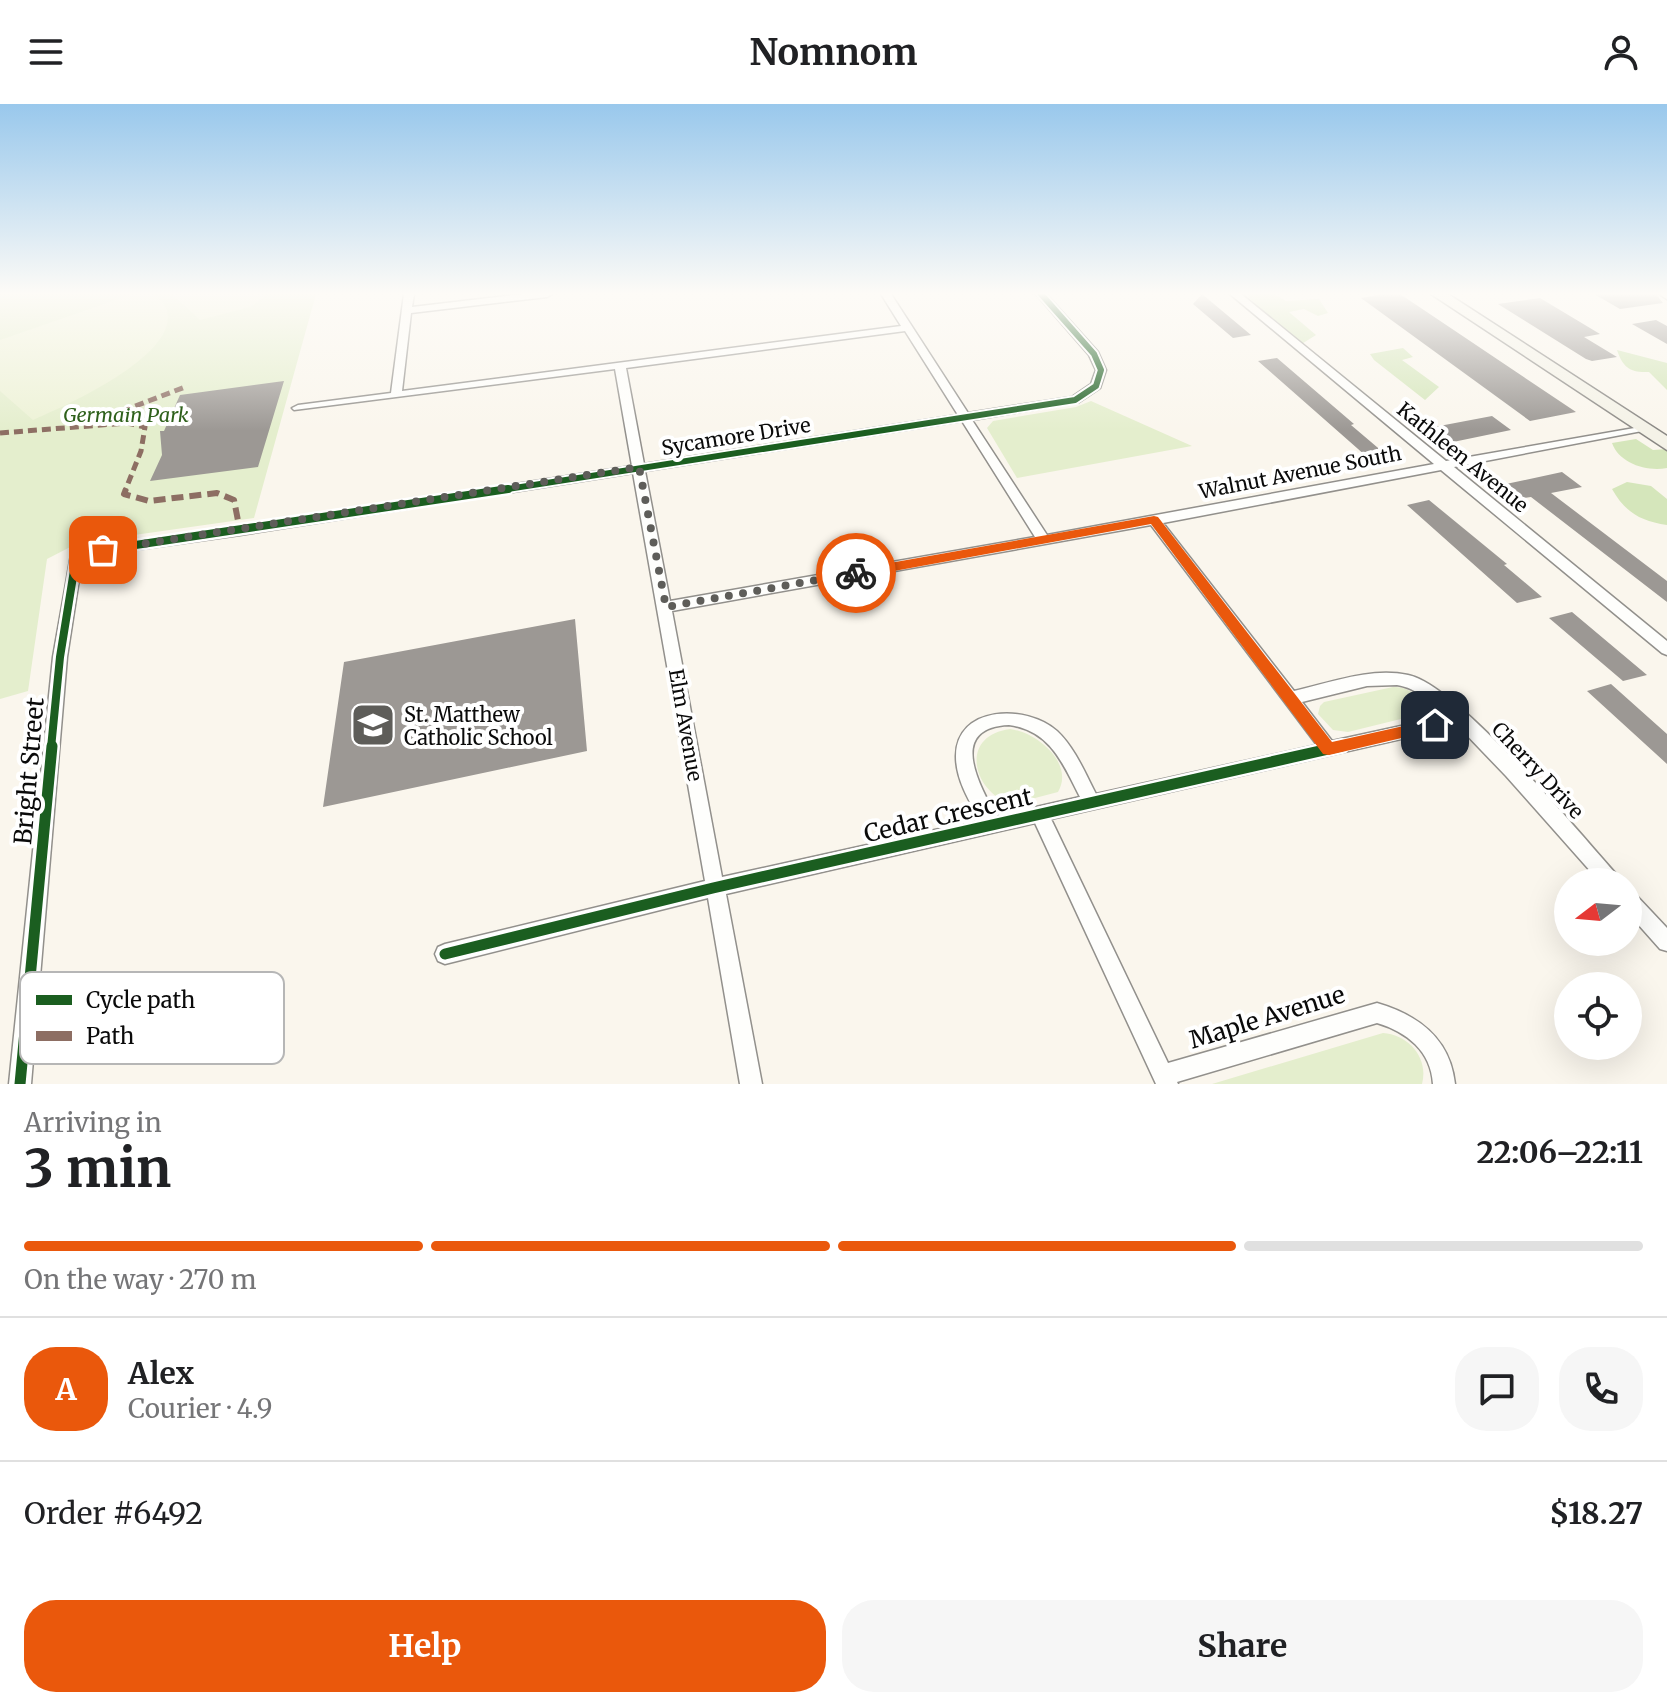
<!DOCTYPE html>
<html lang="en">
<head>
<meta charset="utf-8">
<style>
	:root { --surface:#fff; --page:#f6f6f6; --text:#202124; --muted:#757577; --line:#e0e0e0; --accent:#ea580c }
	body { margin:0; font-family:Merriweather,serif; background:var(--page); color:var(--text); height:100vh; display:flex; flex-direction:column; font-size:30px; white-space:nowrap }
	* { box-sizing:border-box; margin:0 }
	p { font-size:26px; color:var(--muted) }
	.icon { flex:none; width:44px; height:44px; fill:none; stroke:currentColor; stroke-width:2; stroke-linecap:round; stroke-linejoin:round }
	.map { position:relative; height:980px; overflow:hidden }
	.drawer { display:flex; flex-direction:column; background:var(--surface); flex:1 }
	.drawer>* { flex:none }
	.needle { width:52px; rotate:254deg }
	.controls { position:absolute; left:1554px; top:764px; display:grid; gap:16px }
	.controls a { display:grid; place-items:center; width:88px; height:88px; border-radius:50%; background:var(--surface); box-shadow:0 8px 32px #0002; font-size:40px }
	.pin { position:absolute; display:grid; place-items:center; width:68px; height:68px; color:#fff; margin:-34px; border-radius:16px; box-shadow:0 4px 12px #0006 }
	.courier { position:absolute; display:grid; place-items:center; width:80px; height:80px; margin:-40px; border:6px solid #ea580c; border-radius:50%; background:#fff; color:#222; box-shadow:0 2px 10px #0007 }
	.headline em { font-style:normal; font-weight:700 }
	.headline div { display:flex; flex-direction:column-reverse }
	.headline { display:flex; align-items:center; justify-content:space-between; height:136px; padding:0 24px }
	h1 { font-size:52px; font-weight:700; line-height:60px }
	.bar { display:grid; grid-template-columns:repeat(4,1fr); gap:12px 8px; align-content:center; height:96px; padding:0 24px }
	.bar i { height:10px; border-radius:6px; background:var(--line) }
	.bar .current { background:var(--accent) }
	.bar p { grid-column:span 4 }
	.line { display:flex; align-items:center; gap:20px; padding:0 24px; border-top:2px solid var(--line) }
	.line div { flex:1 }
	.round { display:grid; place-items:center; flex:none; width:84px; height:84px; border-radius:32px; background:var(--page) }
	.primary-button { display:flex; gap:16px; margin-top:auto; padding:16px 24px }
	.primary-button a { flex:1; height:92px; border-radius:32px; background:var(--accent); color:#fff; font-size:32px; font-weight:700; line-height:92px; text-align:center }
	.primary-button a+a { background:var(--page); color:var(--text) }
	header { display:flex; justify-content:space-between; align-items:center; height:104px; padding:0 24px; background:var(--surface); font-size:36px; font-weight:700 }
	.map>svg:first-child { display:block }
	.green { fill:#e4eecd }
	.forest { fill:#d5e6bb }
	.pitch { fill:#edf2d6 }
	.building { fill:#9c9894 }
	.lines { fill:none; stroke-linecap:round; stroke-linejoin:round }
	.street-casing { stroke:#92908c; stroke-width:3 }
	.secondary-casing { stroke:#898783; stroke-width:3 }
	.street { fill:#fefefc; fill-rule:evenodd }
	.secondary { fill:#f4f2e7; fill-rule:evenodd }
	.quiet-far1 { stroke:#8d6e63; stroke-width:5; stroke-dasharray:9 5; stroke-linecap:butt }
	.quiet { stroke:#8d6e63; stroke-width:6; stroke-dasharray:12 6; stroke-linecap:butt }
	.cycleway-far2-casing { stroke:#fff; stroke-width:10 }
	.cycleway-far1-casing { stroke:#fff; stroke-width:13 }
	.cycleway-casing { stroke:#fff; stroke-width:16 }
	.cycleway-far2 { stroke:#1b5e20; stroke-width:6 }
	.cycleway-far1 { stroke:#1b5e20; stroke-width:8 }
	.cycleway { stroke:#1b5e20; stroke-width:11 }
	.route { fill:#ea580c }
	.done { stroke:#5e5d59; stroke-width:8; stroke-dasharray:0 14.4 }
	.labels { text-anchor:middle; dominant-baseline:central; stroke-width:8; stroke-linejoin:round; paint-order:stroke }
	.park-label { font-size:20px; font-style:italic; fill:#2f611c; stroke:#fff }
	.street-label { font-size:20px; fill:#0a0a0a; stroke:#fff }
	.poi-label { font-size:20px; fill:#0a0a0a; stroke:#fff; text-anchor:start }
	.near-street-label { font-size:24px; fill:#0a0a0a; stroke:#fff }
	.key { fill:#fff; stroke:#b6b6b6; stroke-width:2 }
	.key-label { font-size:22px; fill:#0a0a0a }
</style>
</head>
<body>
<header><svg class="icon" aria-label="menu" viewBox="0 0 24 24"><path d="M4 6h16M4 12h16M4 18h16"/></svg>Nomnom<svg class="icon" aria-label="person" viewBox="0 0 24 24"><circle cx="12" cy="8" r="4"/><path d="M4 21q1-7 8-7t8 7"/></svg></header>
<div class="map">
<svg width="1667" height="980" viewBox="0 0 1667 980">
	<rect width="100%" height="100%" fill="#faf6ed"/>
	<!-- green -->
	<path class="green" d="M0 190H316L254 414 78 439 47 455 28 587 0 595Z
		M1091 297 1192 342 1017 374 987 324 993 317 1076 303Z
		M1393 583C1407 583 1416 589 1423 600L1421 610 1348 628 1333 626 1318 610 1320 602 1324 598Z
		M1010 625C1036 628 1075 659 1058 688L1012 700C973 689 958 632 1010 625Z
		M1383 929C1409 931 1429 954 1422 980H1212Z"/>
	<!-- forest -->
	<path class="forest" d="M1250 190H1274L1286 197 1319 195 1328 209 1318 212 1304 205 1289 208 1316 231 1300 241 1248 193Z
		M1403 244 1413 253 1402 256 1439 283 1425 296 1374 256 1370 250Z
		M1617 246 1667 259V286L1649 268C1631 269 1623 264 1617 246Z
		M1636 335 1653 346 1667 345V364C1646 368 1619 359 1612 339Z
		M1627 378 1651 382 1667 395V421C1640 417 1625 408 1612 385Z"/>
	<!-- pitch -->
	<path class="pitch" d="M133 190H154C158 194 164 199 166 204 184 250 63 303 33 316L0 287V236Z
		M172 190H268L250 203 200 216Z"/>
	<!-- building -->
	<path class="building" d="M1202 190 1251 231 1233 234 1193 200Z
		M1384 190H1400L1576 308 1530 317 1361 194Z
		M1594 190H1656L1663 199 1620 205Z
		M1540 194 1600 230 1584 233 1617 253 1592 257 1586 255 1498 200Z
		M1656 216 1667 222V240L1632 220Z
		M1277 254 1354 320 1351 321 1384 349 1366 352 1258 257Z
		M284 277 258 363 150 377 162 351 160 327H164L180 291Z
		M1492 312 1511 326 1453 338 1434 323Z
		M1562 368 1582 383 1551 389 1667 477V498L1531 393 1524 394 1506 380Z
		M1429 396 1507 460 1504 461 1542 493 1517 499 1407 401Z
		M1572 508 1647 571 1623 577 1549 514Z
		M575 515 587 647 323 703 344 558Z
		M1611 580 1667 630V660L1587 587Z"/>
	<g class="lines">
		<!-- street casing -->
		<g class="street-casing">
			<path id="street" d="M404 190H414L412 203 522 190H552L547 193 411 209 402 287 901 222 881 190H891L968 309 1072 293 1091 280 1096 266 1089 251 1036 190H1046L1098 248 1106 266 1100 284 1079 298 972 316 1047 431 1434 360 1230 190H1241L1446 357 1646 322 1648 324 1642 327 1454 363 1667 537V551L1662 549 1441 366 1163 419 1294 587C1330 579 1370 563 1408 571 1458 581 1579 729 1618 772L1621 778H1600L1506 672 1458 622 1051 715 1168 959 1377 899C1418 911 1450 934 1455 980H1433C1431 947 1407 928 1377 919L1177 978 1178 980H1156L1035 719 726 790 762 980H740L708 794 445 860 438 857 435 850 438 843 445 840 705 777 633 369 240 431 92 452 82 456 67 553 31 980H9L53 553 71 451 89 443 240 423 632 362 615 265 294 306 292 304 298 301 391 289ZM905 227 958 311 644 360 626 264ZM962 317 1035 433 670 497 645 367ZM1151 421 1317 641 1096 690C1085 669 1075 644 1057 627 1027 600 955 601 956 653 956 675 969 697 980 716L722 773 672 507ZM1397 581C1417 584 1432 599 1447 612L1332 637 1302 598 1367 582ZM1009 621C1051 627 1063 660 1080 693L996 712C979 680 947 624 1009 621Z
				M1659 190H1667V195Z
				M1628 787 1635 790 1667 824V847L1660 845 1628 809Z"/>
		</g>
		<!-- secondary casing -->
		<g class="secondary-casing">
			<path id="secondary" d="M1431 190H1448L1667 332V346Z"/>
		</g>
		<!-- street -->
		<use href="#street" class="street"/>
		<!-- secondary -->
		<use href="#secondary" class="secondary"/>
		<!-- quiet-far1 -->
		<path class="quiet-far1" d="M96 317 185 283
			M0 329 127 319 145 323 141 347 125 387"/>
		<!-- quiet -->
		<path class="quiet" d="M126 385 124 390 149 397 217 389 234 396 240 427"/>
		<!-- cycleway-far2 casing -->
		<g class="cycleway-far2-casing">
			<path id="cycleway-far2" d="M495 387 1075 296 1096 282 1101 266 1094 250 1041 190"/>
		</g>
		<!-- cycleway-far1 casing -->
		<g class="cycleway-far1-casing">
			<path id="cycleway-far1" d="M51 644 60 553 76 454 89 448 508 385
				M1333 644 1461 615"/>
		</g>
		<!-- cycleway casing -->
		<g class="cycleway-casing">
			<path id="cycleway" d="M445 850 713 784 1342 642
				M20 980 52 642"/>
		</g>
		<!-- cycleway-far2 -->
		<use href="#cycleway-far2" class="cycleway-far2"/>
		<!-- cycleway-far1 -->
		<use href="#cycleway-far1" class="cycleway-far1"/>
		<!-- cycleway -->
		<use href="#cycleway" class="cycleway"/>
	</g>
	<!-- sky -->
	<linearGradient id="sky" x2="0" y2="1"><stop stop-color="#99c8ec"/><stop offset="0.58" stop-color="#fdfbf7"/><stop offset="1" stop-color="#fdfbf7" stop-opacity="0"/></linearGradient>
	<rect width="1667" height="327" fill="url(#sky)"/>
	<!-- route -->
	<path class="route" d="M1154 412 1158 413 1332 638 1435 615 1442 621 1440 625 1329 651 1323 650 1151 420 856 474 849 469 856 465Z"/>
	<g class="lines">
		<!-- done -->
		<path class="done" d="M103 446 639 363 666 503 856 469"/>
	</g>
	<!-- icons -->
	<defs>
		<g id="school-square" transform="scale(2.3)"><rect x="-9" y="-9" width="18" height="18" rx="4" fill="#5e5d59" stroke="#fff"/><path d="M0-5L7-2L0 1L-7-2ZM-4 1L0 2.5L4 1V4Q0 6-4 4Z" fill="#fff"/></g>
	</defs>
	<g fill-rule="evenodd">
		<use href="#school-square" x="373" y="621"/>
	</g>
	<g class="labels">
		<!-- park labels -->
		<g class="park-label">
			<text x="126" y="310">Germain Park</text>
		</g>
		<!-- street labels -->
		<g class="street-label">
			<text transform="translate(736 332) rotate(-9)">Sycamore Drive</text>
			<text transform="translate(1463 353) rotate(39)">Kathleen Avenue</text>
			<text transform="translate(1300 368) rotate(-11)">Walnut Avenue South</text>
			<text transform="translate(686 621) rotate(80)">Elm Avenue</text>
			<text transform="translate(1538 666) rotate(47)">Cherry Drive</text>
		</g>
		<!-- poi labels -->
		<g class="poi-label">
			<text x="404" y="610">St. Matthew<tspan x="404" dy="23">Catholic School</tspan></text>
		</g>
		<!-- near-street labels -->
		<g class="near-street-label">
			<text transform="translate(29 667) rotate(-85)">Bright Street</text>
			<text transform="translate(948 711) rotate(-13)">Cedar Crescent</text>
			<text transform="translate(1267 913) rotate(-17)">Maple Avenue</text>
		</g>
	</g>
	<!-- legend -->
	<rect x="20" y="868" width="264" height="92" rx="12" class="key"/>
	<rect x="36" y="891" width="36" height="10" fill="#1b5e20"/>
	<rect x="36" y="927" width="36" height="10" fill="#8d6e63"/>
	<g class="key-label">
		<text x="86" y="904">Cycle path</text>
		<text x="86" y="940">Path</text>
	</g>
</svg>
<div class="controls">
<a><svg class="needle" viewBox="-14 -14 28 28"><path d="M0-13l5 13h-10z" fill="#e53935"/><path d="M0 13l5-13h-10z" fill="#757577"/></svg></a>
<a><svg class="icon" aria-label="locate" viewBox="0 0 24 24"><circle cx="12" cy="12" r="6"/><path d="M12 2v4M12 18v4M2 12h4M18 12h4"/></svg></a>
</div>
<div class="pin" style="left:103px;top:446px;background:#ea580c"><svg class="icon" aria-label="bag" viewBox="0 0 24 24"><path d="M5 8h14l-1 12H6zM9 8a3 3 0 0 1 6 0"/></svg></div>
<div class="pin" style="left:1435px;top:621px;background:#1f2937"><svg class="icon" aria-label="home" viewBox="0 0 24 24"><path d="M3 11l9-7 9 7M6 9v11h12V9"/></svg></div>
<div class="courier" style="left:856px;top:469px"><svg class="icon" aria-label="bike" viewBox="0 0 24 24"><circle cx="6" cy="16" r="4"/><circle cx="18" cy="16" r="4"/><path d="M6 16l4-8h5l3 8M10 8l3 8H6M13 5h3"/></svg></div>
</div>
<section class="drawer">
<div class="headline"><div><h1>3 min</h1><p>Arriving in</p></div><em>22:06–22:11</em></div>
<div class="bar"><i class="current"></i><i class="current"></i><i class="current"></i><i></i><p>On the way · 270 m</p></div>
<div class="line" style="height:144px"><b class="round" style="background:var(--accent);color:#fff">A</b><div><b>Alex</b><p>Courier · 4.9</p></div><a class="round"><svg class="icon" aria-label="chat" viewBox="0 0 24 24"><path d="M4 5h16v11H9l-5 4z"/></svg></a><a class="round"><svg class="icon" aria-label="phone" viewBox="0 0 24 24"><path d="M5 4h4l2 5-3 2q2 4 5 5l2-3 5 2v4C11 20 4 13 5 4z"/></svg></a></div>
<div class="line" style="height:104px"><div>Order #6492</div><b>$18.27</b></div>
<div class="primary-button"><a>Help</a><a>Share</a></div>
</section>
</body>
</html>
